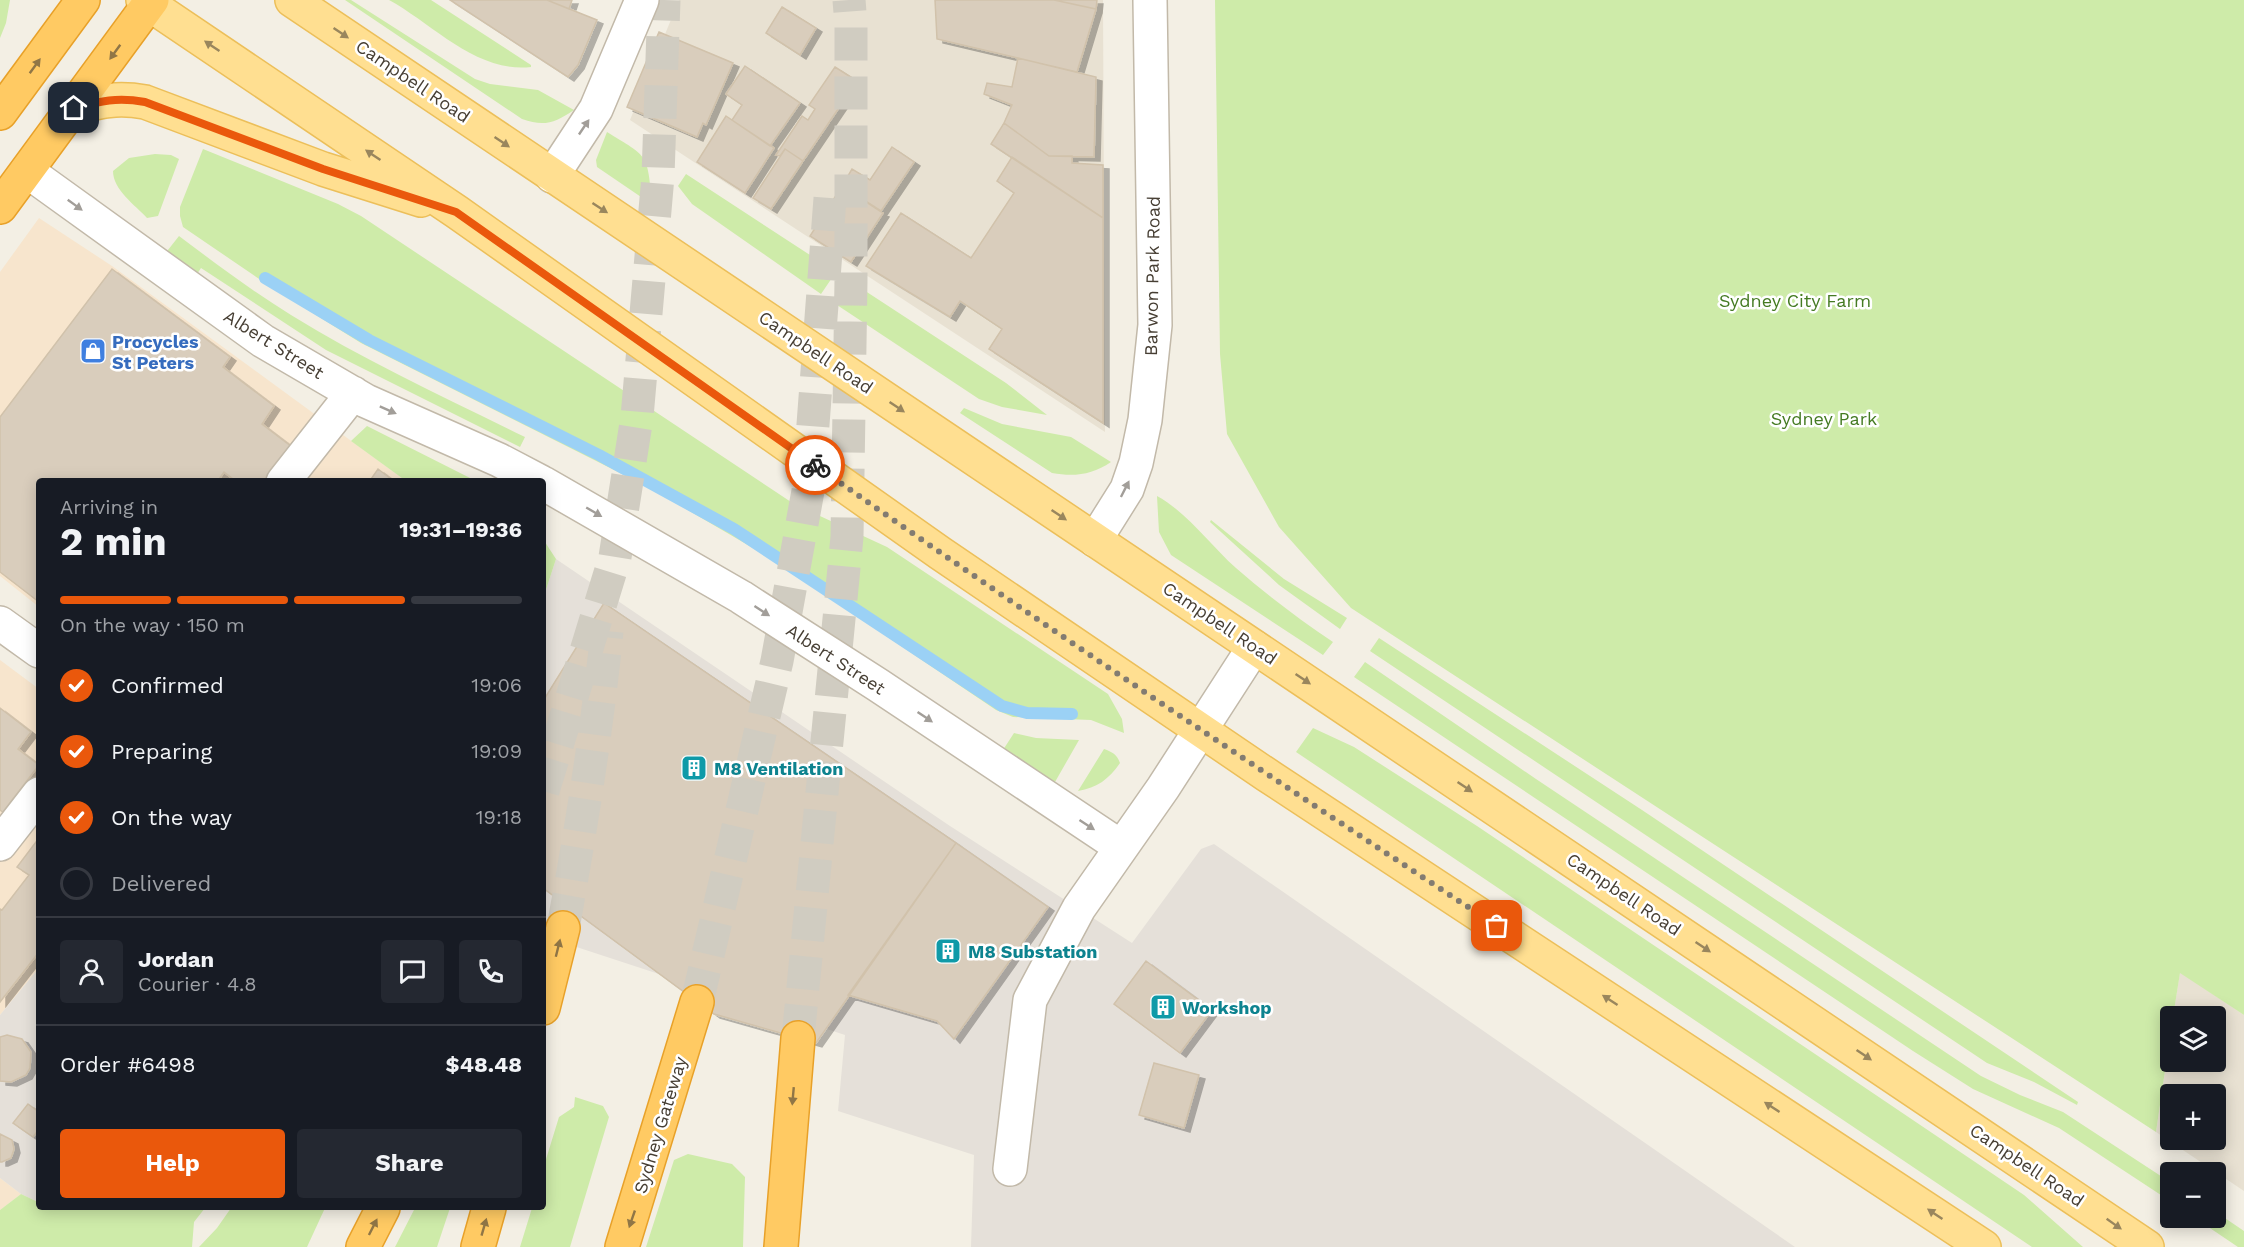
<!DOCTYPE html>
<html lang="en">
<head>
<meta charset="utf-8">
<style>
	:root { --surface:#171b24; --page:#242831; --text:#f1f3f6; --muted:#9ea1a6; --line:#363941; --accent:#ea580c }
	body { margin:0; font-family:"Work Sans",sans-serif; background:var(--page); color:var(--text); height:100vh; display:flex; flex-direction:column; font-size:22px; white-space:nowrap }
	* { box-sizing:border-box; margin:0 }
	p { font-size:20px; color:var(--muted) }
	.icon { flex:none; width:33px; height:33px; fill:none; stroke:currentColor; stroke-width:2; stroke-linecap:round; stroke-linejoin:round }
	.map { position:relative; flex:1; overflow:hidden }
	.panel { position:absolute; left:36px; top:478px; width:510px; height:732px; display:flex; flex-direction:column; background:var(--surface); border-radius:6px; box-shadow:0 3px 15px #0003 }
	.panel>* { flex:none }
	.controls { position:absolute; left:2160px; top:1006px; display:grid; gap:12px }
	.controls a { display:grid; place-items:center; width:66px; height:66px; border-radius:6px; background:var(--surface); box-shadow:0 3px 15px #0003; font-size:30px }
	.pin { position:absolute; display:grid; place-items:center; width:51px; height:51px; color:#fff; margin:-26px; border-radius:12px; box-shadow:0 3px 9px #0006 }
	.courier { position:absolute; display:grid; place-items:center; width:60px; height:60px; margin:-30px; border:4px solid #ea580c; border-radius:50%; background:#fff; color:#222; box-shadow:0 2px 8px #0007 }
	.head em { font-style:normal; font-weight:700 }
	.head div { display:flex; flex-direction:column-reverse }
	.head { display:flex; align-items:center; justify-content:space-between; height:102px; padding:0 24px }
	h1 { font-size:39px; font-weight:700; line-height:45px }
	.bar { display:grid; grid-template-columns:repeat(4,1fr); gap:9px 6px; align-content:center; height:72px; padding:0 24px }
	.bar i { height:8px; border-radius:4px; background:var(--line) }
	.bar .current { background:var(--accent) }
	.bar p { grid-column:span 4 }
	.line { display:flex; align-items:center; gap:15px; padding:0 24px; border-top:2px solid var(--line) }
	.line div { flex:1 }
	.round { display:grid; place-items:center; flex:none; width:63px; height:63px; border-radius:6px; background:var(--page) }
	ol { padding:0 24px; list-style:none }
	li { display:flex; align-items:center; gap:18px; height:66px }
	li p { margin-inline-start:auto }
	li .icon { padding:6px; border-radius:50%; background:var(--accent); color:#fff; stroke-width:4 }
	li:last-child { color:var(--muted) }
	li i { width:33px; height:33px; border:3px solid var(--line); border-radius:50% }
	.action { display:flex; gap:12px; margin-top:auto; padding:12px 24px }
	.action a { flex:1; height:69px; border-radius:6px; background:var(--accent); color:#fff; font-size:24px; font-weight:700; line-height:69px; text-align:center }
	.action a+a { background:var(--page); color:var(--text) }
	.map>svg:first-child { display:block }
	.residential { fill:#e8e1d2; fill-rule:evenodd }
	.commercial { fill:#f7e5cd }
	.industrial { fill:#e5e0d9 }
	.green { fill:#ceeba9 }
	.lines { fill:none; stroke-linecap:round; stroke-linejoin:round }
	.stream { stroke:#9bd1f5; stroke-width:12 }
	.building { fill:#d9cdbc; stroke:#d1c2ab; stroke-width:1.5; filter:url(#shadow) }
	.highway-tunnel { stroke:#d0ccc1; stroke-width:33; stroke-dasharray:33 16; stroke-linecap:butt }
	.minor-casing { stroke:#c2b9a9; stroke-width:36 }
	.major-casing { stroke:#ecbf5a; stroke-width:36 }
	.highway-casing { stroke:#e8a129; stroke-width:36 }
	.minor { stroke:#fff; stroke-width:33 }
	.major { stroke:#ffdf91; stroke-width:33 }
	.highway { stroke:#ffca63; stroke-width:33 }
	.oneway { fill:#99865d }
	.oneway2 { fill:#907646 }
	.oneway3 { fill:#a29e99 }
	.done { stroke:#837c71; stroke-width:6; stroke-dasharray:0 10.8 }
	.route { stroke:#ea580c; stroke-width:8 }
	.labels { text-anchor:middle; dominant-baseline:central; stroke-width:5; stroke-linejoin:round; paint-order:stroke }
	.street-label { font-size:18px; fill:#463e33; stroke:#fff }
	.park-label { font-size:18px; fill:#457b23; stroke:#fff }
	.shop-label { font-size:18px; font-weight:bold; fill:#366cbe; stroke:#fff; text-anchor:start }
	.culture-label { font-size:18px; font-weight:bold; fill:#0d838f; stroke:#fff; text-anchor:start }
</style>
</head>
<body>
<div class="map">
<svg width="2244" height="1247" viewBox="0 0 2244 1247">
	<defs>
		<filter id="shadow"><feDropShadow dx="6" dy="4" stdDeviation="0" flood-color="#0004"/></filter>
	</defs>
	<rect width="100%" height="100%" fill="#f3efe4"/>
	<!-- residential -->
	<path class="residential" d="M679 0H1103L1105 432 630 120Z
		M2180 972 2244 1015V1191L2156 1132 2170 1037V1062H2216V1017H2173ZM2170 1095H2216V1140H2170Z"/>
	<!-- commercial -->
	<path class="commercial" d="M39 218 112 266 406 481 39 482V607L0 576V272Z
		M0 660 39 689V968L0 1015Z
		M0 1178 21 1194 0 1210Z"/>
	<!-- industrial -->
	<path class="industrial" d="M556 559 950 826 1132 943 1201 849 1214 844 1795 1247H971L974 1155 838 1111 845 1035 543 936V599Z
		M39 968V1201L38 1202 21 1194 0 1178V1015Z"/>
	<!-- green -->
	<path class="green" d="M0 0H10L6 23 0 38Z
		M345 0H351L475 79 490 84 538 90 574 110C555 123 544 127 522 119Z
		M389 0H431L531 65V67C476 73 433 24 389 0Z
		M1215 0H2244V1015L2180 973 2173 1017H2170V1037L2156 1132 1351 608 1279 527 1227 434 1220 354Z
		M607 132C643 155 648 151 651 195L644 199 597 167 596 160Z
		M203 149 338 204 361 216 776 492 794 504 887 547 1108 694 1122 719 1124 733 1091 720 1013 717 996 710 775 561 652 489 361 343 271 287 183 227 180 216V207Z
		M155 154 171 155 179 159 158 216 147 218C135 205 113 190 113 171L129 158Z
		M686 174 836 272 821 294 692 204 678 186Z
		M179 236C215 263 252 291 291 315 365 361 446 398 525 437L520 447 326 350 201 268 197 274 164 255Z
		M850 281 1006 383 1047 415 1002 407 979 399 834 303Z
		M964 408 1002 424 1071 437 1111 462C1092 475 1074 477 1052 473L960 413Z
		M367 426 476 481H406L351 441Z
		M1157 496C1188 513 1210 545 1236 568 1267 595 1299 619 1333 642L1323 655 1171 555 1159 532Z
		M1211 520 1284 579 1347 618 1340 629 1279 585 1210 522Z
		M543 539 556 559 543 599Z
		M1379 638 1642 810 2078 1102 2077 1105 2034 1082 1987 1063 1370 651Z
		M1365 662 1536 779 1981 1076 2020 1095 2063 1112 2170 1182V1201L2059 1128 1973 1089 1913 1051 1354 677Z
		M1313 728 1354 747 1477 826 2024 1195 2083 1247H2032L1296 752Z
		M1014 733 1036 738 1079 740 1051 789 1001 753Z
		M1104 749C1112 752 1117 754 1120 763 1109 779 1097 788 1078 791Z
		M575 1097 603 1106 609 1117 570 1247H520L532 1208H543V1169L559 1117 574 1107Z
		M688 1154 732 1164 745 1177 743 1247H646L674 1160Z
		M21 1194 38 1202 39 1201V1208H205L194 1222 192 1247H0V1210Z
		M231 1208H325L307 1247H199L217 1228Z
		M415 1208H450L437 1247H395Z
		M2216 1212 2244 1231V1247H2238L2195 1218H2216Z"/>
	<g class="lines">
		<!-- stream -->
		<path class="stream" d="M265 278 369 340 599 455 734 529 1002 706 1027 713 1072 714"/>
	</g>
	<!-- building -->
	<path class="building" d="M450 0H547L597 20 578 65 568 77Z
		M547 0H572L569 9Z
		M935 0H1054L1096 9 1077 72 937 39Z
		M1054 0H1097L1096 9Z
		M782 7 816 28 800 55 766 33Z
		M659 32 733 63 706 125 703 123 697 137 627 107Z
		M1018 58 1096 77 1094 157 1049 156 1004 123 1012 105 984 94 987 83 1012 87Z
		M745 66 800 103 770 146 732 120 742 105 726 94Z
		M835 67 857 81 803 161 785 149 780 156 776 155 802 116 808 120 815 109 809 105Z
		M726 116 774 148 745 193 697 162Z
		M1004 123 1049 156H1072V163L1103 165V218L991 144Z
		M892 147 914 162 881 211 842 186 852 169 870 180Z
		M785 149 803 161 771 209 753 198Z
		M1012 157 1103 218V423L989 349 1002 329 960 301 950 317 866 266 901 213 971 258 1014 193 997 181Z
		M842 186 883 213 851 262 810 236Z
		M112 269 230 357 223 367 274 406 262 424 292 447 266 482H237L224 472 217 482H39V602L0 572V417Z
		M378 469 395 482H369Z
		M604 603 956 843 816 1043 714 1014 543 888V701Z
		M0 708 31 732 18 749 39 765 3 812 0 810Z
		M39 838V952L0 1002V909L2 910 29 875 17 867Z
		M956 843 1048 907 954 1039 937 1021 848 995Z
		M1146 961 1212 1010 1180 1053 1114 1004Z
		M7 1035 22 1039 31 1052 30 1068 26 1075 11 1082 0 1081V1037Z
		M1154 1063 1199 1075 1184 1128 1139 1115Z
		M28 1104 39 1112V1129L33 1137 13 1123Z
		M0 1134 12 1140 14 1149 11 1158 2 1162H0Z"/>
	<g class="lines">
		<!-- highway-tunnel -->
		<path class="highway-tunnel" d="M543 791 615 557 637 417 658 176 664 0
			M563 928C581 829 597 731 607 631
			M697 1002 777 661 808 491 831 185
			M798 1038 847 537 851 280V25L849 0"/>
		<!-- minor casing -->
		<g class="minor-casing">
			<path id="minor" d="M27 171 263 341 366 401 499 460 541 482
				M552 176 596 109 642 0
				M283 482 353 393
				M543 483 741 597 878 685 1121 847
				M1095 540 1127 489 1136 463 1145 420 1155 325 1150 0
				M0 623 39 651
				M0 844 39 794
				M1010 1169 1030 1000 1079 908 1163 788 1254 647"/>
		</g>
		<!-- major casing -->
		<g class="major-casing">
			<path id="major" d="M143 0 457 212 940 553 1267 775 1984 1247
				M292 0 2147 1247
				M73 108C101 101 117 97 145 102L323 169 421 200"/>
		</g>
		<!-- highway casing -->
		<g class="highway-casing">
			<path id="highway" d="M0 113 83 0
				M0 207 152 0
				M543 1008 563 928
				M363 1247 383 1208
				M478 1247 489 1208
				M622 1247 697 1002
				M781 1247 798 1038"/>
		</g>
		<!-- minor -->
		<use href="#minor" class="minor"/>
		<!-- major -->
		<use href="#major" class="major"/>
		<!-- highway -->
		<use href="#highway" class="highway"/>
	</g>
	<!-- one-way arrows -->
	<defs><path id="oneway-solid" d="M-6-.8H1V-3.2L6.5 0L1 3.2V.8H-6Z" transform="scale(1.5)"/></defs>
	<g class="oneway">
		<use href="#oneway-solid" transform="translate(341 33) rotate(34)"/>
		<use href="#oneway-solid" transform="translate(212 46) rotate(-146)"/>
		<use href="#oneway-solid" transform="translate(502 142) rotate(34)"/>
		<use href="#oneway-solid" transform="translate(373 155) rotate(-146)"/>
		<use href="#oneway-solid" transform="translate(600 208) rotate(33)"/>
		<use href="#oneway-solid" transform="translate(897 407) rotate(34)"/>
		<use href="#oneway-solid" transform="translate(1059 515) rotate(34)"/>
		<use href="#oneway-solid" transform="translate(1303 679) rotate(34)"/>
		<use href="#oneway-solid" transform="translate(1465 787) rotate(34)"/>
		<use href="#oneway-solid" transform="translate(1703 947) rotate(34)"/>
		<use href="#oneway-solid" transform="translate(1610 1000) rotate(-147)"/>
		<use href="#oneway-solid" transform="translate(1864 1055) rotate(34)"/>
		<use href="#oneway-solid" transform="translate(1772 1107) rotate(-147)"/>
		<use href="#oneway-solid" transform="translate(1935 1214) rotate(-146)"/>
		<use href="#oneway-solid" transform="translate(2114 1224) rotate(35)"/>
	</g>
	<g class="oneway2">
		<use href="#oneway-solid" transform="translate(115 52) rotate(126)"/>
		<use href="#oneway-solid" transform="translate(35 66) rotate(-54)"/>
		<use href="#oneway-solid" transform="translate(558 948) rotate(-76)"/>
		<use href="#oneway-solid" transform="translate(793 1096) rotate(95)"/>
		<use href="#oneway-solid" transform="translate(632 1219) rotate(109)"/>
		<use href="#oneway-solid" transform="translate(373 1227) rotate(-63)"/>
		<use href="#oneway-solid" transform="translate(484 1227) rotate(-74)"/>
	</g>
	<g class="oneway3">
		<use href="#oneway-solid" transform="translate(584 127) rotate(-56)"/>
		<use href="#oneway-solid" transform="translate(75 205) rotate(36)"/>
		<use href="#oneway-solid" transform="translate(388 410) rotate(24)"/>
		<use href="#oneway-solid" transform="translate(1125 489) rotate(-63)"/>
		<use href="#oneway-solid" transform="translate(594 512) rotate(30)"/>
		<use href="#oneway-solid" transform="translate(762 611) rotate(33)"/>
		<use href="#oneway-solid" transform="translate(925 717) rotate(34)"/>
		<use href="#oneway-solid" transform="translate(1087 825) rotate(33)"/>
	</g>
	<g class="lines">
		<!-- done -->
		<path class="done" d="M815 465C1039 623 1267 775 1497 926"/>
		<!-- route -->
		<path class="route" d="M74 108C101 101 117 97 145 102L323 169 456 212 815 465"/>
	</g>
	<!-- icons -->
	<defs>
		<g id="shop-square" transform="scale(1.35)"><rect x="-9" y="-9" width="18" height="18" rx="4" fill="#3f7fe0" stroke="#fff"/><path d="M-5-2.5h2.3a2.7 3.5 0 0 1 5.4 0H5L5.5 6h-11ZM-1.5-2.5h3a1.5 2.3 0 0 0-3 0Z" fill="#fff"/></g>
		<g id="building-square" transform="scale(1.35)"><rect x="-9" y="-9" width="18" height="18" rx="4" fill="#0f9aa8" stroke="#fff"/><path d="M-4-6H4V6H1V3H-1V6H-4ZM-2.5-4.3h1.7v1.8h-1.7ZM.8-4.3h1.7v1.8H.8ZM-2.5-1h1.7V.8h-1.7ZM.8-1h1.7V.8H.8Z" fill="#fff"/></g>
	</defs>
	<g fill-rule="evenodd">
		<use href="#shop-square" x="93" y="351"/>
		<use href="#building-square" x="694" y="768"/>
		<use href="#building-square" x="948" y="951"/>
		<use href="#building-square" x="1163" y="1007"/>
	</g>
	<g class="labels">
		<!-- street labels -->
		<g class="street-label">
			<text transform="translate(413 81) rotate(34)">Campbell Road</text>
			<text transform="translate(1152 276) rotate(-89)">Barwon Park Road</text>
			<text transform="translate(274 344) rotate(32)">Albert Street</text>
			<text transform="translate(816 352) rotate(34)">Campbell Road</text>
			<text transform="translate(1220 623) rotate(34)">Campbell Road</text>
			<text transform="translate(836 659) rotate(33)">Albert Street</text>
			<text transform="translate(1624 894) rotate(34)">Campbell Road</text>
			<text transform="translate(660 1125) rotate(-73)">Sydney Gateway</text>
			<text transform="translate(2027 1165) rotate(34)">Campbell Road</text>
		</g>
		<!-- park labels -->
		<g class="park-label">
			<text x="1795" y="300">Sydney City Farm</text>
			<text x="1824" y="418">Sydney Park</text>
		</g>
		<!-- shop labels -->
		<g class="shop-label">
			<text x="112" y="341">Procycles<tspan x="112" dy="21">St Peters</tspan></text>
		</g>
		<!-- culture labels -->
		<g class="culture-label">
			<text x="714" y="768">M8 Ventilation</text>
			<text x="968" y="951">M8 Substation</text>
			<text x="1182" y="1007">Workshop</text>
		</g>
	</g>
</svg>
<div class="controls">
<a><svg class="icon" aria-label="layers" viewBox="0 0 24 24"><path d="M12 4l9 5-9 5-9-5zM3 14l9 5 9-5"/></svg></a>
<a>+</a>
<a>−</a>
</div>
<div class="pin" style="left:1497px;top:926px;background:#ea580c"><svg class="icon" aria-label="bag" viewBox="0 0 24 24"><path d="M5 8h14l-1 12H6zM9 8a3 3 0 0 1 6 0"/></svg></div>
<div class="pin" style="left:74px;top:108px;background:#1f2937"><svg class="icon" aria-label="home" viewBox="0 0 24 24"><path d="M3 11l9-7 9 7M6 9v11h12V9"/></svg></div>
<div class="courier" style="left:815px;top:465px"><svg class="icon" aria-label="bike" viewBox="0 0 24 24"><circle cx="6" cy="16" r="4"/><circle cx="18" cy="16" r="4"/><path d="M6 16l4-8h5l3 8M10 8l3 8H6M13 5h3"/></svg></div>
<section class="panel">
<div class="head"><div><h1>2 min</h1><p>Arriving in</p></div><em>19:31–19:36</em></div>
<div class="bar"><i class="current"></i><i class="current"></i><i class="current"></i><i></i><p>On the way · 150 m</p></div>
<ol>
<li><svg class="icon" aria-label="check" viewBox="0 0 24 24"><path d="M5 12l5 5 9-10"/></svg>Confirmed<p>19:06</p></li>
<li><svg class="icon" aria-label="check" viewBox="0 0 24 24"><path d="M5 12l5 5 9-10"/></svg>Preparing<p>19:09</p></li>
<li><svg class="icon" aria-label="check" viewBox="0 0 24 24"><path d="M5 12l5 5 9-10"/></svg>On the way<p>19:18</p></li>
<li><i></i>Delivered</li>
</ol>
<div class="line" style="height:108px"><a class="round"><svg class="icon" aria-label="person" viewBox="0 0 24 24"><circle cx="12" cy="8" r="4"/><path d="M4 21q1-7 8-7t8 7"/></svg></a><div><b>Jordan</b><p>Courier · 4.8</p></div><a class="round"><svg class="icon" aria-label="chat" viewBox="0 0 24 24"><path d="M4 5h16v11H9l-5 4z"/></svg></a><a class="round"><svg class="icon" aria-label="phone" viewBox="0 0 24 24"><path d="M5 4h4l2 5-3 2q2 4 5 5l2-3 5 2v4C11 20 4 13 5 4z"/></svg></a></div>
<div class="line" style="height:78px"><div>Order #6498</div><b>$48.48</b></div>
<div class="action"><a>Help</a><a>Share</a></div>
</section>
</div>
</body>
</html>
